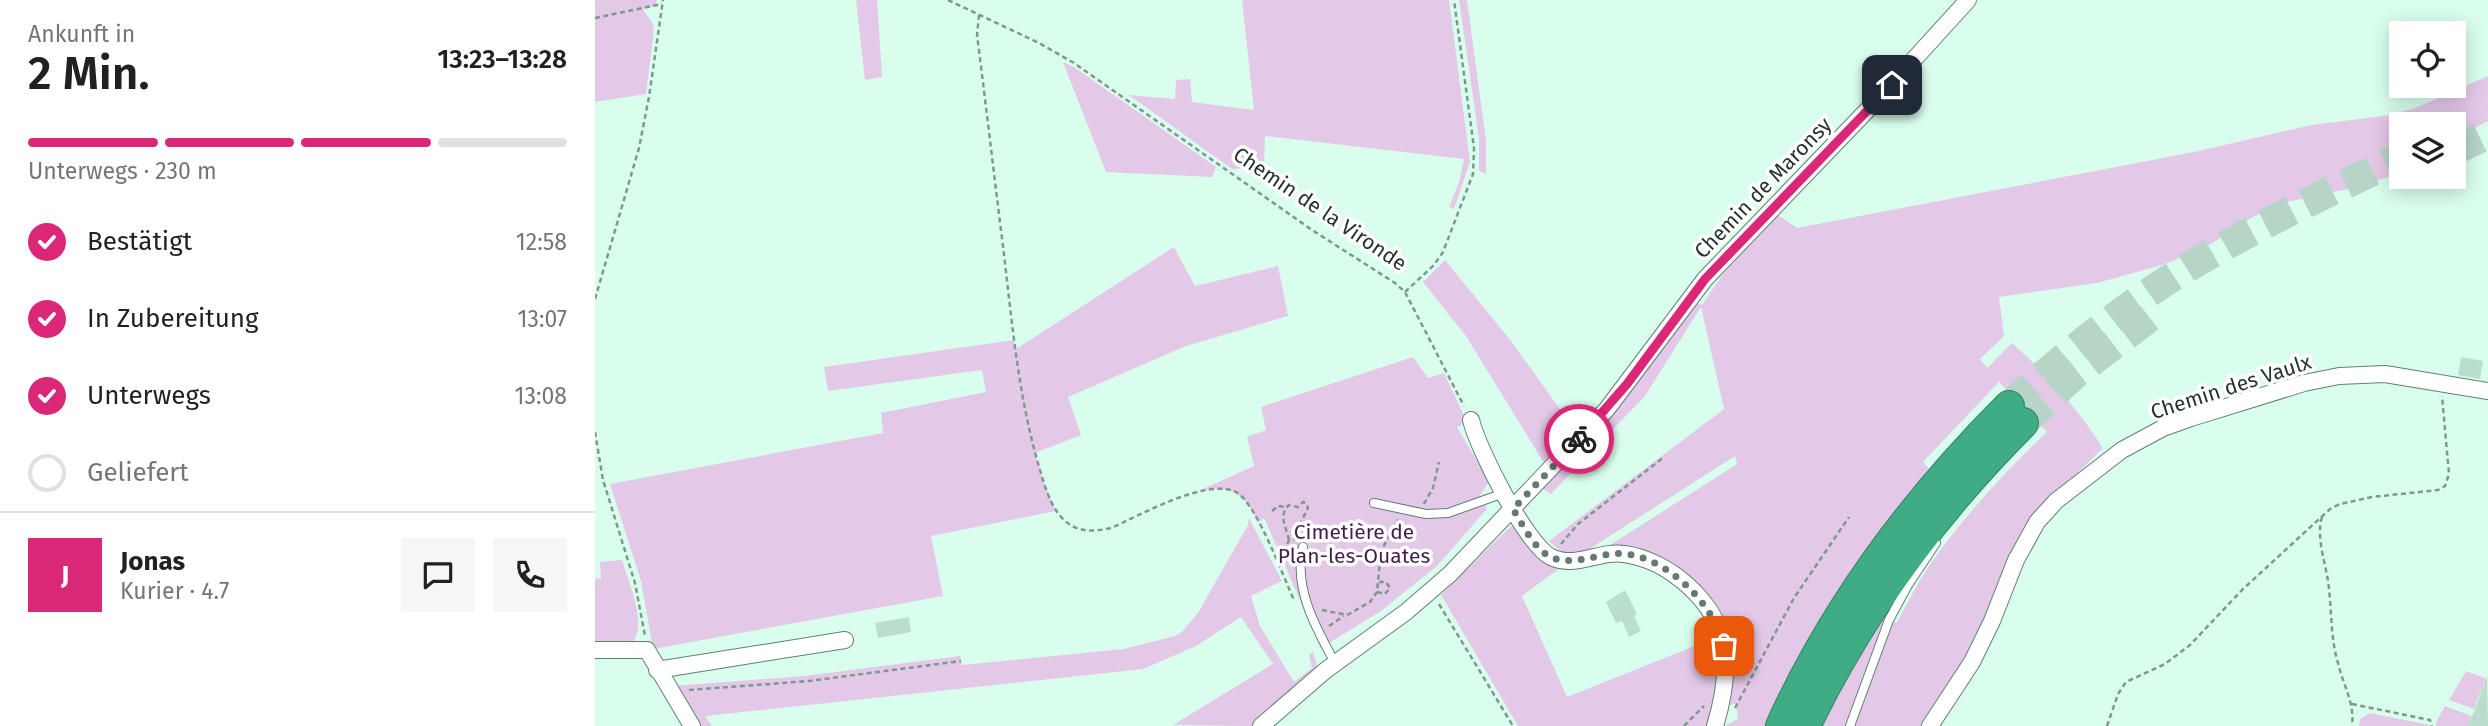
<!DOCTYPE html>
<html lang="de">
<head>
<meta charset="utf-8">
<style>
	:root { --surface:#fff; --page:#f6f6f6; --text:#202124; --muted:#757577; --line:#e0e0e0; --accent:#db2777 }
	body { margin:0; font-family:"Fira Sans",sans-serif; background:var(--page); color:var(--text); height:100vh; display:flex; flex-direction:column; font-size:26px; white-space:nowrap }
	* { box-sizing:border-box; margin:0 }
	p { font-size:23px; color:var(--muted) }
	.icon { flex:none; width:38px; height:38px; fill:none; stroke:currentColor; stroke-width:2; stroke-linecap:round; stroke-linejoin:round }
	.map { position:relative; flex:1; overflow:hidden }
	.details { display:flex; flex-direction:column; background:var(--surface); width:595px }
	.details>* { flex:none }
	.fabs { position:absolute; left:1794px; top:21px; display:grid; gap:14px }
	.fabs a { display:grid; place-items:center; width:77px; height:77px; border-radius:0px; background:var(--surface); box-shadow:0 4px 18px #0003; font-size:35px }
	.pin { position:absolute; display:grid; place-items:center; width:60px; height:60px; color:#fff; margin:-30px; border-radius:14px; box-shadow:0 4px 10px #0006 }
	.courier { position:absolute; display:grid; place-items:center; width:70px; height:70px; margin:-35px; border:5px solid #db2777; border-radius:50%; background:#fff; color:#222; box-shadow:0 2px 9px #0007 }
	.overview em { font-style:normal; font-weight:600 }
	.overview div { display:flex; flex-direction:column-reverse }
	.overview { display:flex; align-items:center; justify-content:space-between; height:119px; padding:0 28px }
	h1 { font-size:46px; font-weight:600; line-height:52px }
	.bar { display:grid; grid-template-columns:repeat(4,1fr); gap:10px 7px; align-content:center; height:84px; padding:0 28px }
	.bar i { height:9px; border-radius:5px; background:var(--line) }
	.bar .current { background:var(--accent) }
	.bar p { grid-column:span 4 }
	.line { display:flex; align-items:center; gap:18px; padding:0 28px; border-top:2px solid var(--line) }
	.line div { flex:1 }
	.round { display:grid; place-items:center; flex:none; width:74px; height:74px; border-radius:0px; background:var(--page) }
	ol { padding:0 28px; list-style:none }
	li { display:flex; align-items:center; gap:21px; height:77px }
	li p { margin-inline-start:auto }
	li .icon { padding:7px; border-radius:50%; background:var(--accent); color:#fff; stroke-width:4 }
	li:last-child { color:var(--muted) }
	li i { width:38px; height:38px; border:4px solid var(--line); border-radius:50% }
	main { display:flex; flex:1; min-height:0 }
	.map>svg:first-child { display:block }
	.green { fill:#e3c8e7 }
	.building { fill:#baddcd }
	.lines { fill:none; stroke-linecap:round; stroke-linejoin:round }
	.highway-tunnel { stroke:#b6d5c7; stroke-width:30; stroke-dasharray:30 15; stroke-linecap:butt }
	.lane-casing { stroke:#608072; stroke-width:10 }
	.street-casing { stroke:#608072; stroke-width:18 }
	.highway-casing { stroke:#368266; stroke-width:32 }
	.path { stroke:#7f978c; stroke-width:2.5; stroke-dasharray:5 3.5; stroke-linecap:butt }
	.lane { stroke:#fff; stroke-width:8 }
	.street { stroke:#fff; stroke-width:16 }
	.highway { stroke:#3fac85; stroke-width:30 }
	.done { stroke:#647a70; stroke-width:7; stroke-dasharray:0 12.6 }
	.route { stroke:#db2777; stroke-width:9 }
	.labels { text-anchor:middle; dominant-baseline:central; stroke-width:7; stroke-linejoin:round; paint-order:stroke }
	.street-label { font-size:21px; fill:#25332d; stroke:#fff }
	.park-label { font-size:21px; fill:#431e49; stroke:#fff }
</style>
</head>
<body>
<main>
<section class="details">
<div class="overview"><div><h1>2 Min.</h1><p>Ankunft in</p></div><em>13:23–13:28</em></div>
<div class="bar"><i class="current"></i><i class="current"></i><i class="current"></i><i></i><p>Unterwegs · 230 m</p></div>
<ol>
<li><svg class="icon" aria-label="check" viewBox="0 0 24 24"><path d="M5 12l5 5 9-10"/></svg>Bestätigt<p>12:58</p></li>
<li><svg class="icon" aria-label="check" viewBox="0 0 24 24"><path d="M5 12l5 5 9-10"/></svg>In Zubereitung<p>13:07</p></li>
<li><svg class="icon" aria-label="check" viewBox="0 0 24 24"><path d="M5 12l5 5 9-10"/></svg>Unterwegs<p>13:08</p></li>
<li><i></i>Geliefert</li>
</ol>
<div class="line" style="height:126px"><b class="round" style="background:var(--accent);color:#fff">J</b><div><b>Jonas</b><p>Kurier · 4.7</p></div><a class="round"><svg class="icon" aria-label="chat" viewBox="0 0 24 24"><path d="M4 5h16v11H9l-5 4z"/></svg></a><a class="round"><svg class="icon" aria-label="phone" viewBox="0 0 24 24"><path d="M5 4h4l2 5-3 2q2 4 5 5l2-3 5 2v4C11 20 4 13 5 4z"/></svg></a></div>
</section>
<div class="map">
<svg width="1893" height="726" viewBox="0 0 1893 726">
	<rect width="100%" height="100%" fill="#dafeed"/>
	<!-- green -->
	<path class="green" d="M0 0H62L60 6 48 9 58 24 59 30 51 94 0 102Z
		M261 0H282L287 77 270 80Z
		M647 0H854L875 162 859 209 854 207 864 182 869 159 670 136 669 167 637 169 534 95 580 99 581 80 595 79 597 102 659 110Z
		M864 0H872L891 141V174L884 171V139Z
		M468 62 479 67 621 167 617 177 511 172Z
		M1893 76V121L1873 131 1875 144 1859 151 1858 124H1806V173L1762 187 1687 203 1658 217 1611 247 1567 265 1502 283 1404 297 1409 336 1385 359 1392 368 1417 343C1452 374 1482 408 1508 448L1438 516 1376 655 1328 726H1223L1280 619 1302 622C1312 604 1322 584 1334 566 1368 517 1409 473 1452 432L1404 382 1328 462 1336 471 1264 563 1188 687 1171 726H1129L1143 719 1141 704 1132 705 1138 665 1132 627 1115 600 1050 552 1034 547H1012L1142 464 1140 456 985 555 966 552 954 541 1129 409 1106 307 1050 396 956 494 948 489 1021 411 1100 303 1107 305 1128 274 1182 214 1202 228 1599 152 1716 125 1796 115 1820 108Z
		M579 247 600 286 683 266 693 316 591 346 473 397 486 435 440 453 450 485 461 511 336 536 348 596 58 649 46 581 15 484 288 433 286 413 391 392 387 370 233 391 229 367 419 340 421 349Z
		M850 260 916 341 982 433 949 463 871 336 828 282Z
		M818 357 833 378 849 373 872 422 862 427 894 482 885 495 892 509 842 566 786 611 726 648 669 518 663 523C650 492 634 483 601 492L659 466 652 437 671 430 666 407Z
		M654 518 687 581 656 596 665 626 699 682 717 668 714 655 718 652 723 669 658 726 578 725 678 664 646 617 601 646 548 669 110 716 117 726H103L77 686 209 676 365 656 367 665 528 649 580 636 587 632 603 613 653 525Z
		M916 526 924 527 951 560 965 568 927 596 972 697 1122 637 1127 669 1113 726H923L846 595Z
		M27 560C33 581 55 629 35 644L0 645V579L6 578 5 562Z
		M1871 671 1891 678 1879 709 1854 700Z
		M1850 706 1877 716 1873 726H1841L1842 720Z
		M1775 713 1835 725V726H1764L1765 719Z"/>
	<!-- building -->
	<path class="building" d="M1866 357 1888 361 1885 379 1863 375Z
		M1030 590 1042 614 1039 616 1046 631 1034 637 1027 621 1021 623 1011 602Z
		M314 617 316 632 283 638 280 623Z
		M1892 676 1893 726H1873L1880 709Z"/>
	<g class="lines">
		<!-- highway-tunnel -->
		<path class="highway-tunnel" d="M1858 151 1893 134
			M1414 406C1465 360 1517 316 1576 278 1649 231 1729 195 1806 157
			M1428 423 1480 374 1559 314"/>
		<!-- lane casing -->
		<g class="lane-casing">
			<path id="lane" d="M779 503 831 514 853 513 909 493
				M708 547C698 588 721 628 740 663
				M1255 726 1294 620 1313 585 1341 543"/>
		</g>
		<!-- street casing -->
		<g class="street-casing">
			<path id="street" d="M876 420C883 449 931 544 956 557 980 569 1005 550 1029 554 1074 560 1122 602 1129 647 1133 674 1128 700 1120 726
				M0 650H52L97 726
				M62 670 250 640
				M666 726 731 670 811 612 855 574 1012 409 1110 279 1282 100 1373 0
				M1335 726 1377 662 1397 621 1421 560 1442 522 1461 501 1527 450 1568 428 1596 418 1709 383 1744 376 1790 374 1893 391"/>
		</g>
		<!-- highway casing -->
		<g class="highway-casing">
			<path id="highway" d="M1186 726C1241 605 1320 500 1414 406
				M1210 726C1265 612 1338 513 1428 423"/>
		</g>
		<!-- path -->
		<path class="path" d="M353 0 444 43 479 63 717 230 800 283 810 292 869 406
			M384 15 382 35C391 105 399 175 408 246 417 321 423 397 445 470 450 487 455 505 467 518 481 533 498 532 516 528 544 516 617 474 644 494 664 510 687 574 699 600
			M0 18 67 4
			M810 292 839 265 848 252 878 174 879 148 859 0
			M0 299 44 148 54 97 68 0
			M0 432 8 480 40 583 50 636
			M829 504 838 488 844 462
			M677 511 683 506 691 507
			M1727 517C1721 537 1730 561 1733 581 1737 608 1735 637 1743 663 1748 685 1760 703 1757 726
			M694 540C691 527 683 515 694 505L703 507 708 502 711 503 713 508 705 524 701 539 694 540 690 550 695 563
			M966 544 983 524 1069 457
			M782 592 790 594 795 588 791 582H784
			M844 604 918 726
			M727 610 752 615 775 602 782 592 786 551 804 518
			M734 626 749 616
			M94 690 214 681 366 661
			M1757 704 1835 720 1837 726
			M1140 708 1199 598 1254 517
			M1089 726 1109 706
			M1512 726 1523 694 1531 682 1570 664 1595 645 1647 590 1735 509 1745 504 1777 497 1843 490 1850 486 1854 474 1847 396"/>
		<!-- lane -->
		<use href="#lane" class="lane"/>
		<!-- street -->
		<use href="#street" class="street"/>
		<!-- highway -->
		<use href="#highway" class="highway"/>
	</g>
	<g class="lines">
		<!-- done -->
		<path class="done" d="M984 439 918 509C928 525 940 551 958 558 978 565 997 556 1016 554 1064 548 1119 602 1129 646"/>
		<!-- route -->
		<path class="route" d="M984 439 1032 384 1110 279 1297 85"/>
	</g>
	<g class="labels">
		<!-- street labels -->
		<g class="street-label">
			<text transform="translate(1168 188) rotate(-46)">Chemin de Maronsy</text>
			<text transform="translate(725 209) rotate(34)">Chemin de la Vironde</text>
			<text transform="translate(1636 387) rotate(-18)">Chemin des Vaulx</text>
		</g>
		<!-- park labels -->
		<g class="park-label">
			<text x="759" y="532">Cimetière de<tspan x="759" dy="24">Plan-les-Ouates</tspan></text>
		</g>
	</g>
</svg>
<div class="fabs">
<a><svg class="icon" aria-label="locate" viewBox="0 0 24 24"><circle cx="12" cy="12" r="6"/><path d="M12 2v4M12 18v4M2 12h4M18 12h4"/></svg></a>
<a><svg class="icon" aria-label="layers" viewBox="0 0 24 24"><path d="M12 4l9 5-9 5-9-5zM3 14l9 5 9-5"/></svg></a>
</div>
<div class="pin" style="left:1129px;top:646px;background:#ea580c"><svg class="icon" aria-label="bag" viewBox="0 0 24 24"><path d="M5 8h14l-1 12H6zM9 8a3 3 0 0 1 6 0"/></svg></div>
<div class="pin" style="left:1297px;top:85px;background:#1f2937"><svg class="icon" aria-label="home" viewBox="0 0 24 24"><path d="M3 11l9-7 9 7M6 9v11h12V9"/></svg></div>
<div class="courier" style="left:984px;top:439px"><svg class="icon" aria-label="bike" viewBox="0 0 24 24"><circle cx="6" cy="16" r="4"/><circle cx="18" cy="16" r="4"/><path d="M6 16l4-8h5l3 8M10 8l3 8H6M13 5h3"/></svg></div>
</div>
</main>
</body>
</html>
